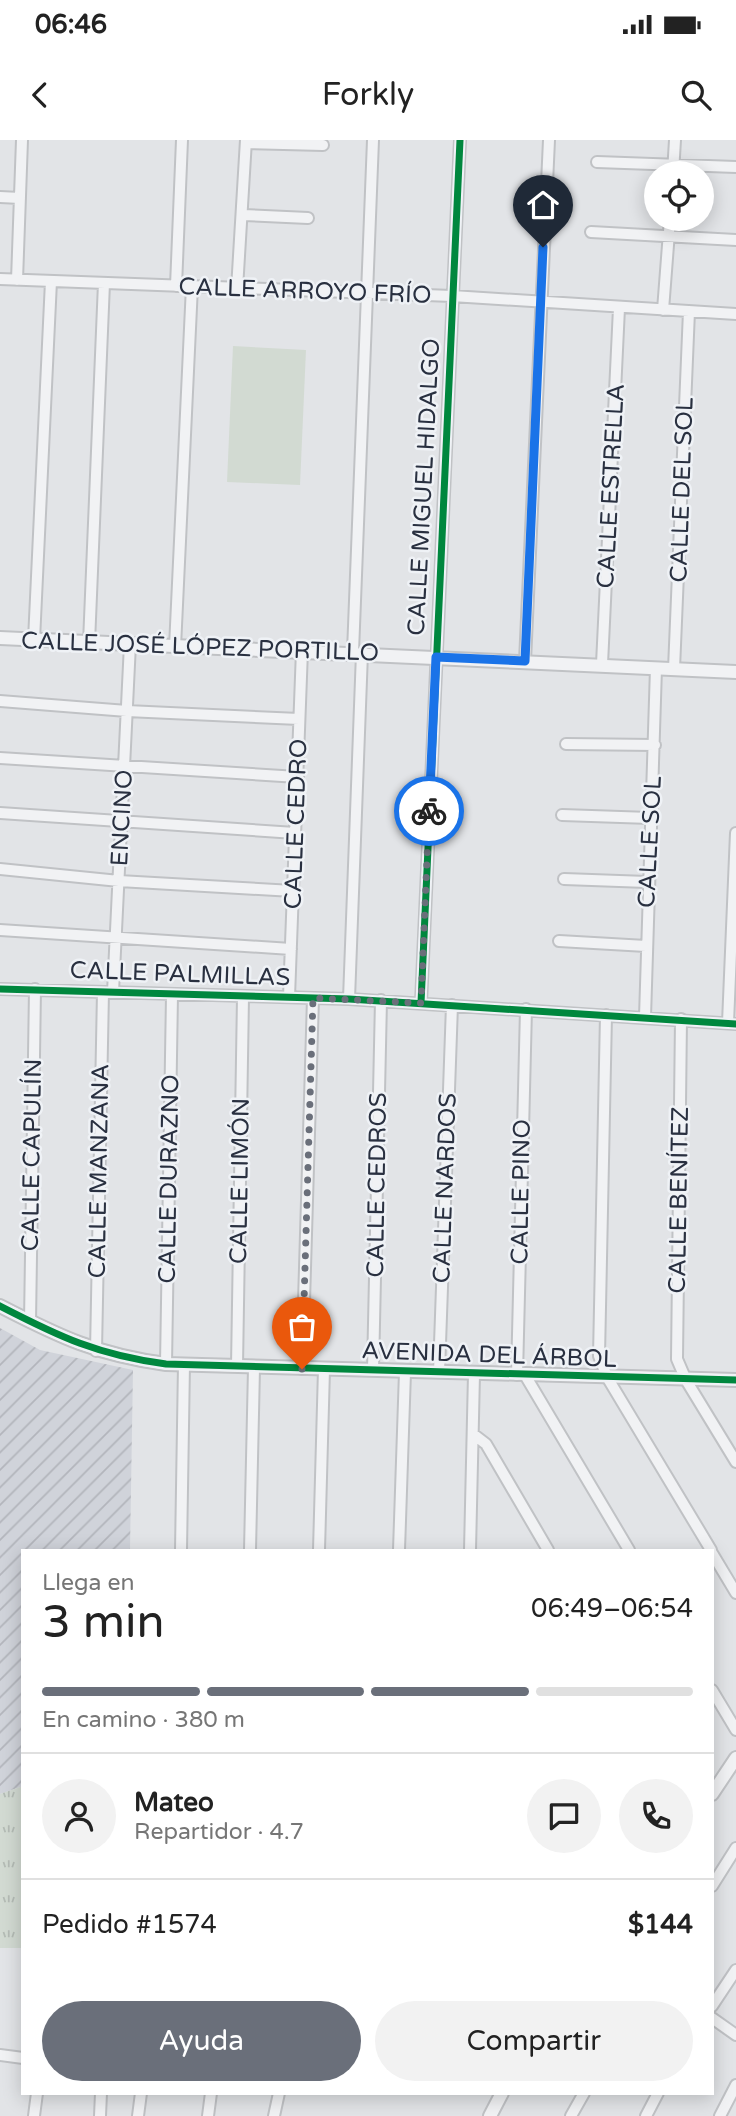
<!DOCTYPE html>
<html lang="es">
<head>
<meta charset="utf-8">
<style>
	:root { --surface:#fff; --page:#f2f2f2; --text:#222; --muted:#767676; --line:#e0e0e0; --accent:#6a6f7a }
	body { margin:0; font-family:"Varela Round",sans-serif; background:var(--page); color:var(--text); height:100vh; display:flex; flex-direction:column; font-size:26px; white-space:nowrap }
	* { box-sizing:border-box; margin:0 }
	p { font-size:23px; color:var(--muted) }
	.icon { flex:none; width:38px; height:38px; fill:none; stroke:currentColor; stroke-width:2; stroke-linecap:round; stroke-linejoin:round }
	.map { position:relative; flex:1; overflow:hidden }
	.sheet { position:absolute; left:21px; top:1409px; width:693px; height:546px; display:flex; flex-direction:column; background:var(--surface); border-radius:0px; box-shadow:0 4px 18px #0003 }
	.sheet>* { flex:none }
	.tools { position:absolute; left:644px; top:21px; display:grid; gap:14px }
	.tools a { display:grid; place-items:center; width:70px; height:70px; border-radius:50%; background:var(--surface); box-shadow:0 4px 18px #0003; font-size:35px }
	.pin { position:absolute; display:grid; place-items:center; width:60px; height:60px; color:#fff; margin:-72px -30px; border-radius:50% 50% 50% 0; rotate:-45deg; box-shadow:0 0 7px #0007 }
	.pin .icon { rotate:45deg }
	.courier { position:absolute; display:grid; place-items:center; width:70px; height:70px; margin:-35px; border:5px solid #1a73e8; border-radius:50%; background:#fff; color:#222; box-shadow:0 2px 9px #0007 }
	.summary em { font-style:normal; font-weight:600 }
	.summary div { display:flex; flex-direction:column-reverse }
	.summary { display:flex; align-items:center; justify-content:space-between; height:119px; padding:0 21px }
	h1 { font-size:46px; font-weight:600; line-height:52px }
	.bar { display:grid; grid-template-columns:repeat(4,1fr); gap:10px 7px; align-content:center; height:84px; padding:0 21px }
	.bar i { height:9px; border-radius:5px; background:var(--line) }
	.bar .selected { background:var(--accent) }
	.bar p { grid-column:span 4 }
	.line { display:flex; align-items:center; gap:18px; padding:0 21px; border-top:2px solid var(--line) }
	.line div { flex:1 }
	.round { display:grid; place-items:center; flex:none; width:74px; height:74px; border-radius:37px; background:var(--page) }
	.primary-button { display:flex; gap:14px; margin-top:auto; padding:14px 21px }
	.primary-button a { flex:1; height:80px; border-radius:42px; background:var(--accent); color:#fff; font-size:28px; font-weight:600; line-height:80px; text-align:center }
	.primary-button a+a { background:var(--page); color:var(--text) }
	.status { display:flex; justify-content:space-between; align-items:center; height:49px; padding:0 35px; background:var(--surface); direction:ltr }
	.status svg { height:19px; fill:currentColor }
	header { display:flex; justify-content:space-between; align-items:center; height:91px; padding:0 21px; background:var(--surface); font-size:32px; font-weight:600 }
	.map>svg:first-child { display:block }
	.industrial { fill:url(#industrial-furrows) }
	.grass { fill:url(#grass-tufts) }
	.garden { fill:#d2dad2 }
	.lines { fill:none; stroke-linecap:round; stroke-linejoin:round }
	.minor-casing { stroke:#c0c2c5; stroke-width:14 }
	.tertiary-casing { stroke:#c0c2c5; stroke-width:16 }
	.minor { stroke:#f1f2f4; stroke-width:10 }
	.tertiary { stroke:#f1f2f4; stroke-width:12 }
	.cycleway-casing { stroke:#eff2f6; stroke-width:11 }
	.cycleway { stroke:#00873e; stroke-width:7 }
	.done { stroke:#6a6f7a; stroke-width:7; stroke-dasharray:0 12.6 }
	.route { stroke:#1a73e8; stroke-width:9 }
	.labels { text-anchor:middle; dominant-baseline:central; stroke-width:5; stroke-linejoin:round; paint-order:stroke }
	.street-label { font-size:24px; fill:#293040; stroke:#eff2f6 }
</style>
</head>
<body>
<div class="status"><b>06:46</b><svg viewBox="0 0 49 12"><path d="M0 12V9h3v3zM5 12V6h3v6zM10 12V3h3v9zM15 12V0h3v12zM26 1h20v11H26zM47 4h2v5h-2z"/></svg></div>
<header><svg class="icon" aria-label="back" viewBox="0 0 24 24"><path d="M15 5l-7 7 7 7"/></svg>Forkly<svg class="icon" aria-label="search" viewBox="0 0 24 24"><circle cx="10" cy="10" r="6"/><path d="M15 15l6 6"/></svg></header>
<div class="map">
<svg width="736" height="1976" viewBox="0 0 736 1976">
	<defs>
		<pattern id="industrial-furrows" width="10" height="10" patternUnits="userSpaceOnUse" patternTransform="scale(1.75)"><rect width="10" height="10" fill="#d0d3da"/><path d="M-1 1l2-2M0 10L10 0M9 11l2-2" fill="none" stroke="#b3b5bc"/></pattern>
		<pattern id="grass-tufts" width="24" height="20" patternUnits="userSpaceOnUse" patternTransform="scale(1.75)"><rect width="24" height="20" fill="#d2dad2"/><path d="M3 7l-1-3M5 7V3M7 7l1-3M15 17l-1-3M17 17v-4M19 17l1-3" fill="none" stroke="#b4bbb5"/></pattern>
	</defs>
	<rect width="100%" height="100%" fill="#e2e4e7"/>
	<!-- industrial -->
	<path class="industrial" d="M0 1188 40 1210 133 1230 130 1410H23V1646L0 1654Z"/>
	<!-- grass -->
	<path class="grass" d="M23 1646V1808H0V1654Z"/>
	<!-- garden -->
	<path class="garden" d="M233 206 306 210 300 345 227 342Z"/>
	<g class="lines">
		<!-- minor casing -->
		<g class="minor-casing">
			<path id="minor" d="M246 3 323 5
				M597 22 736 27
				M673 33 675 0
				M0 57 20 58
				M243 75 308 78
				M591 92 736 100
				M0 139 452 156 736 174
				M17 140 22 0
				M176 146 182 0
				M237 149 246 0
				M663 170 670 79
				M34 500 51 141
				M89 503 104 143
				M175 507 192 146
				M353 512 373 0
				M525 521 549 0
				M602 524 619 168
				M674 529 689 171
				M0 561 127 571 299 579
				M566 604 655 605
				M0 618 298 637
				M0 673 295 693
				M562 675 650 678
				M0 729 119 741 293 751
				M564 739 647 742
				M0 790 291 809
				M559 801 646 806
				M0 849 349 859 736 884
				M113 852 130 504
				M289 857 302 510
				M349 859 362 513
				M421 863 460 0
				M606 875 599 1216 607 1237 711 1410
				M645 877 656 528
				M681 879 677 1219 686 1240 736 1322
				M728 883 736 693
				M30 1182 35 849
				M96 1211 103 852
				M166 1224 172 855
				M237 1226 243 857
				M302 1229 313 858
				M373 1230 381 860
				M439 1232 452 865
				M517 1235 526 869
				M525 1235 629 1410
				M473 1294 486 1304 548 1410
				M181 1410 184 1224
				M250 1410 254 1228
				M319 1410 324 1229
				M399 1410 405 1232
				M470 1410 474 1234
				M712 1413 736 1453
				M712 1550 736 1590
				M712 1746 736 1708
				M712 1866 736 1830
				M712 1878 736 1895
				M0 1915 23 1918
				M34 1976 37 1953
				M100 1976 101 1953
				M138 1976 141 1953
				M208 1976 211 1953
				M274 1976 279 1953
				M571 1976 584 1953
				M646 1976 658 1953
				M720 1976 736 1945"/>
		</g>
		<!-- tertiary casing -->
		<g class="tertiary-casing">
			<path id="tertiary" d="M0 498 736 532
				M0 1166C60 1197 98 1215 166 1224L736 1240
				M712 1654 736 1618
				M490 1976 502 1953"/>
		</g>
		<!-- minor -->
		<use href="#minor" class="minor"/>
		<!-- tertiary -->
		<use href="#tertiary" class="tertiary"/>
		<!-- cycleway casing -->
		<g class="cycleway-casing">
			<path id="cycleway" d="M0 849 349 859 736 884
				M421 863 460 0
				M0 1166C60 1197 98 1215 166 1224L736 1240"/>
		</g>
		<!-- cycleway -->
		<use href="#cycleway" class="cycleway"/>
	</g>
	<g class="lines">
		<!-- done -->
		<path class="done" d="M302 1229 313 858 421 863 429 671"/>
		<!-- route -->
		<path class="route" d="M429 671 436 517 525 521 543 107"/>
	</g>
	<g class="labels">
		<!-- street labels -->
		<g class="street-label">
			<text transform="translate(305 151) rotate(2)">CALLE ARROYO FRÍO</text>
			<text transform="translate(611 346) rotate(-87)">CALLE ESTRELLA</text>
			<text transform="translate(424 347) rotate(-87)">CALLE MIGUEL HIDALGO</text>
			<text transform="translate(682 350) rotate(-88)">CALLE DEL SOL</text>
			<text transform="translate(200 507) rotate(2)">CALLE JOSÉ LÓPEZ PORTILLO</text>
			<text transform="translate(122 678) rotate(-87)">ENCINO</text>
			<text transform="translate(296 684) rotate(-88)">CALLE CEDRO</text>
			<text transform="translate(650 702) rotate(-87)">CALLE SOL</text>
			<text transform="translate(180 834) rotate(2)">CALLE PALMILLAS</text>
			<text transform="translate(32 1015) rotate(-89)">CALLE CAPULÍN</text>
			<text transform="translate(99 1031) rotate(-89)">CALLE MANZANA</text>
			<text transform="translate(169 1039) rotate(-89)">CALLE DURAZNO</text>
			<text transform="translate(240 1041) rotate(-89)">CALLE LIMÓN</text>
			<text transform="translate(377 1045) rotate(-89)">CALLE CEDROS</text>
			<text transform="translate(445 1048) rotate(-88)">CALLE NARDOS</text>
			<text transform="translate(521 1052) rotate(-89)">CALLE PINO</text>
			<text transform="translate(679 1060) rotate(-89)">CALLE BENÍTEZ</text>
			<text transform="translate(489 1215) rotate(2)">AVENIDA DEL ÁRBOL</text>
		</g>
	</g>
</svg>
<div class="tools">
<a><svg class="icon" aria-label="locate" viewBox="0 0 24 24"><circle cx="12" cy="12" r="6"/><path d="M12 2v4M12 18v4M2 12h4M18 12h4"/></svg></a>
</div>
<div class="pin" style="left:302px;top:1229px;background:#ea580c"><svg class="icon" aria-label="bag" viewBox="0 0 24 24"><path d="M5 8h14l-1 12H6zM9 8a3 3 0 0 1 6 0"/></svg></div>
<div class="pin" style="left:543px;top:107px;background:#1f2937"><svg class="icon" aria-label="home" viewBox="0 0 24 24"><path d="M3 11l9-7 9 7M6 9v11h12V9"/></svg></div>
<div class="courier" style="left:429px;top:671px"><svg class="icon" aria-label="bike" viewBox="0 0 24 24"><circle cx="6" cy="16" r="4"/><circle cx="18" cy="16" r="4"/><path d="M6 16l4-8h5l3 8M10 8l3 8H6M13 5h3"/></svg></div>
<section class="sheet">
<div class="summary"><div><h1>3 min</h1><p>Llega en</p></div><em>06:49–06:54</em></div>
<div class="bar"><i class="selected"></i><i class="selected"></i><i class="selected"></i><i></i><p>En camino · 380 m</p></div>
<div class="line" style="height:126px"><a class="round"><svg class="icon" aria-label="person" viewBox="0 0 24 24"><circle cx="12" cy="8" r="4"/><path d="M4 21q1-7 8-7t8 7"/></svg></a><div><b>Mateo</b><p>Repartidor · 4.7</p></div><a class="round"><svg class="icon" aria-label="chat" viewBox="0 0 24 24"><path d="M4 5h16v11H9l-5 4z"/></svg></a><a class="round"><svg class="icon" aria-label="phone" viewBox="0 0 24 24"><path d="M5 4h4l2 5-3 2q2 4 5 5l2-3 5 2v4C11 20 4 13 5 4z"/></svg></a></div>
<div class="line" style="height:91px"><div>Pedido #1574</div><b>$144</b></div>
<div class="primary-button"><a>Ayuda</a><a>Compartir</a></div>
</section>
</div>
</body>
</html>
